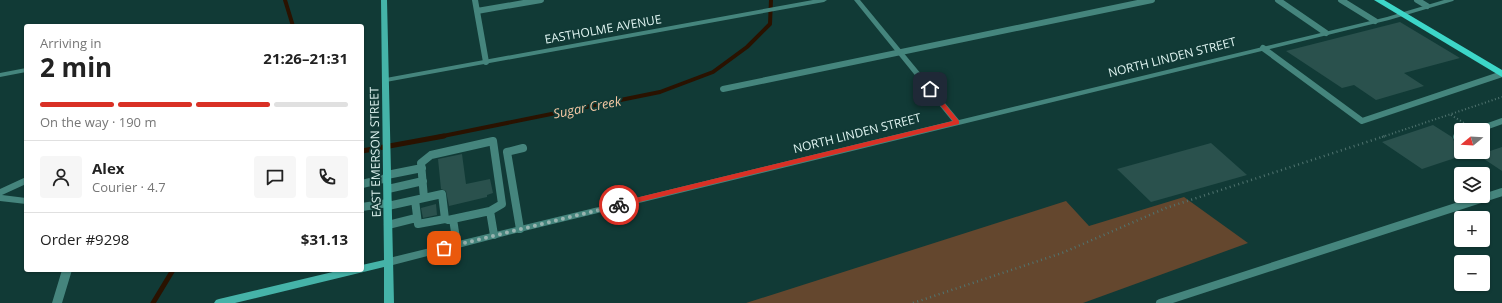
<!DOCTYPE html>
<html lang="en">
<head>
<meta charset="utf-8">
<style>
	:root { --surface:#fff; --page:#f6f6f6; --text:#222; --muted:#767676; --line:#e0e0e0; --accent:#d93025 }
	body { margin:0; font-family:"Open Sans",sans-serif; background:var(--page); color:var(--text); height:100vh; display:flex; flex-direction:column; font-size:15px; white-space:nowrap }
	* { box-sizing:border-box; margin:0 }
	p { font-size:13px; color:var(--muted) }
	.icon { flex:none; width:22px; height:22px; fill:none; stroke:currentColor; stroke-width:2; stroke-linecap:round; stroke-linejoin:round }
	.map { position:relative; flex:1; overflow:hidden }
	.details { position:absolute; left:24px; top:24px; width:340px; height:248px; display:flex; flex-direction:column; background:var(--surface); border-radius:4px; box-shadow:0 1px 3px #0004 }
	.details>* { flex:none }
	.needle { width:26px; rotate:252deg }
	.controls { position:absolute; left:1454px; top:123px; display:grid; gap:8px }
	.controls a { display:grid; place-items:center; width:36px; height:36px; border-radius:4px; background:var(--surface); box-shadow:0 1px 3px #0004; font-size:20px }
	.pin { position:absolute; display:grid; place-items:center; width:34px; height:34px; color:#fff; margin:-17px; border-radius:8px; box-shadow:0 2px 6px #0006 }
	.courier { position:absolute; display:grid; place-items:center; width:40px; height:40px; margin:-20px; border:3px solid #d93025; border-radius:50%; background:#fff; color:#222; box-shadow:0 1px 5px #0007 }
	.headline em { font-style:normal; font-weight:700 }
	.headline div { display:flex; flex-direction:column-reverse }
	.headline { display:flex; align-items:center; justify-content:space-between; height:68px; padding:0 16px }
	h1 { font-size:26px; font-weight:700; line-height:30px }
	.bar { display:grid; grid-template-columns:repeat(4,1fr); gap:6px 4px; align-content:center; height:48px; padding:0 16px }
	.bar i { height:5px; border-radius:3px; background:var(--line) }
	.bar .active { background:var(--accent) }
	.bar p { grid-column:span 4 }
	.line { display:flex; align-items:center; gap:10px; padding:0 16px; border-top:1px solid var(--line) }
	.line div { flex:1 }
	.round { display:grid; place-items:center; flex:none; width:42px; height:42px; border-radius:4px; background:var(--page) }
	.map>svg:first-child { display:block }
	.green { fill:#64472e }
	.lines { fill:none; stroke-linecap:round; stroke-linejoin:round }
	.stream-far1 { stroke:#2a1200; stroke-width:4 }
	.stream { stroke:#2a1200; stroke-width:5 }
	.building { fill:#2a514d }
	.path-far1 { stroke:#517470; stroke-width:2; stroke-dasharray:1 2.5; stroke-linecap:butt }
	.path { stroke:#517470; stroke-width:2.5; stroke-dasharray:1 3.5; stroke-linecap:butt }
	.service-far1 { stroke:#45857d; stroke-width:6 }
	.service { stroke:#45857d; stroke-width:8 }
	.minor { fill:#45857d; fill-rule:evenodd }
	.secondary { fill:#45b3a8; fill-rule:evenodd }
	.primary { fill:#3dd6c8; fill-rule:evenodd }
	.route { fill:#d93025 }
	.done { stroke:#98b4b0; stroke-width:4; stroke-dasharray:0 7.2 }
	.labels { text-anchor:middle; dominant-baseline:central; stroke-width:3.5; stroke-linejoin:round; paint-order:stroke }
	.street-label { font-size:12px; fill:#e0f5f2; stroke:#113a36 }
	.water-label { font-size:13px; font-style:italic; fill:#f7caa5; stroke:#113a36 }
</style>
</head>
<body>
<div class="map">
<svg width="1502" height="303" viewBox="0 0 1502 303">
	<rect width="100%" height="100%" fill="#113a36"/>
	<!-- green -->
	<path class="green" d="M1184 197 1248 243 1083 303H746L1066 201 1089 226Z"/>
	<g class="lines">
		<!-- stream-far1 -->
		<path class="stream-far1" d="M285 0 293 26
			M438 137 660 92 713 72 747 47 770 24 771 0"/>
		<!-- stream -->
		<path class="stream" d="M362 151 444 136
			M153 303 173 270"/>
	</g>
	<!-- building -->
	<path class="building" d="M1400 22 1460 58 1404 73 1424 86 1376 100 1354 85 1342 88 1286 51Z
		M1433 125 1452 137 1454 141 1461 143V156L1422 169 1382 142Z
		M1211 143 1247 175 1151 202 1117 169Z
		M1502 147V171L1478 155Z
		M462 154 466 184 490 179 493 193 487 195V197L449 206 446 191 441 189 438 159Z
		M436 204 437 215 423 218 421 208Z"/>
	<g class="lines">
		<!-- path-far1 -->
		<path class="path-far1" d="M1451 115 1469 126
			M1382 137 1502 97"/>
		<!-- path -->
		<path class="path" d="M913 303 1062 253 1166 208 1385 136"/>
		<!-- service-far1 -->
		<path class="service-far1" d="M475 0 486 62
			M1278 0 1326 33
			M1341 0 1375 21
			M1417 0 1427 6
			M477 11 541 0
			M1263 48 1362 121 1502 74
			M723 89 1152 0
			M1477 130 1502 121
			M1458 137 1461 135"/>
		<!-- service -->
		<path class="service" d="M1457 137 1460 136
			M387 175 422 168
			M362 184 387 178
			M388 189 423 181
			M424 198 421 163 431 155 493 141 502 204 490 211
			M415 200 418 224 445 219
			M388 206 442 194 445 219 448 220 490 211 494 235
			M362 207 388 203
			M453 219 457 245
			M388 225 416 218
			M520 229 507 152 523 148
			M1160 303 1502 192"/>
		<!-- minor -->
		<path class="minor" d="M813 0H827L824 2 386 82 382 80 386 78Z
			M854 0H860L959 120 1387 17 1444 0H1454L1453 1 1389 20 520 232 389 266 386 264 384 262 386 260 389 258 952 121Z
			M26 68V72L0 77V73Z
			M26 177V184L2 195 26 198V204L0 201V189Z
			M62 270H72L62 303H52Z"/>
		<!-- secondary -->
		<path class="secondary" d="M381 0H387L394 303H384V267L235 303H214L216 300 219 299 341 270H362V265L384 260Z"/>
		<!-- primary -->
		<path class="primary" d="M1374 0H1384L1502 70V77Z"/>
	</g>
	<!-- route -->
	<path class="route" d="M928 88H932L959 121V124L619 207 615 205 619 202 953 121 928 90Z"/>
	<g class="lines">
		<!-- done -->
		<path class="done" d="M444 248 619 205"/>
	</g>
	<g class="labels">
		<!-- street labels -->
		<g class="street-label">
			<text transform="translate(603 29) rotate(-10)">EASTHOLME AVENUE</text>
			<text transform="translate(1172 57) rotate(-14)">NORTH LINDEN STREET</text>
			<text transform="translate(857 133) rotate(-14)">NORTH LINDEN STREET</text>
			<text transform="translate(375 152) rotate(-91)">EAST EMERSON STREET</text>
		</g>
		<!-- water labels -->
		<g class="water-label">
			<text transform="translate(587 107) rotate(-11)">Sugar Creek</text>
		</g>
	</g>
</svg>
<div class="controls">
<a><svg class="needle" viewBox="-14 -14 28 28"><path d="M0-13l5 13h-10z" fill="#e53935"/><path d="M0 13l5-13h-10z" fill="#767676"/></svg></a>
<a><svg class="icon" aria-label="layers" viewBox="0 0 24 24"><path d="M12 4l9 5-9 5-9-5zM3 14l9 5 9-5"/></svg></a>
<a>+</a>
<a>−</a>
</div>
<div class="pin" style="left:444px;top:248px;background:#ea580c"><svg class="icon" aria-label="bag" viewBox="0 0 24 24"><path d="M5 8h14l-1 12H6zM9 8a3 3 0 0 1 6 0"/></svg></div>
<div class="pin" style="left:930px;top:89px;background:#1f2937"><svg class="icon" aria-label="home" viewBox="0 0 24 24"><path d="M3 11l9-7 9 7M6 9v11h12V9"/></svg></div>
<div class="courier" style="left:619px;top:205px"><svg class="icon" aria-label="bike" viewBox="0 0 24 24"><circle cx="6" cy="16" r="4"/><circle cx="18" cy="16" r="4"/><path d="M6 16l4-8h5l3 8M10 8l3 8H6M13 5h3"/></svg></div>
<section class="details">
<div class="headline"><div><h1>2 min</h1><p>Arriving in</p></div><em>21:26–21:31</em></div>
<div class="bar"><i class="active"></i><i class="active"></i><i class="active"></i><i></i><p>On the way · 190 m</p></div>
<div class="line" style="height:72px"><a class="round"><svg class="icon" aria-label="person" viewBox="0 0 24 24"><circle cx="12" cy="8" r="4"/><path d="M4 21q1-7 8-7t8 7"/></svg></a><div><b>Alex</b><p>Courier · 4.7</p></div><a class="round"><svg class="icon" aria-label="chat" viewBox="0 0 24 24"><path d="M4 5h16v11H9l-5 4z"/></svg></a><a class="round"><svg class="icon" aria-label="phone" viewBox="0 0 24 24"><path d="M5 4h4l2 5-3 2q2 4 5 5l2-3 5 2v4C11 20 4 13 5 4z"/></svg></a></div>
<div class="line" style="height:52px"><div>Order #9298</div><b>$31.13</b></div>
</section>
</div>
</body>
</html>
